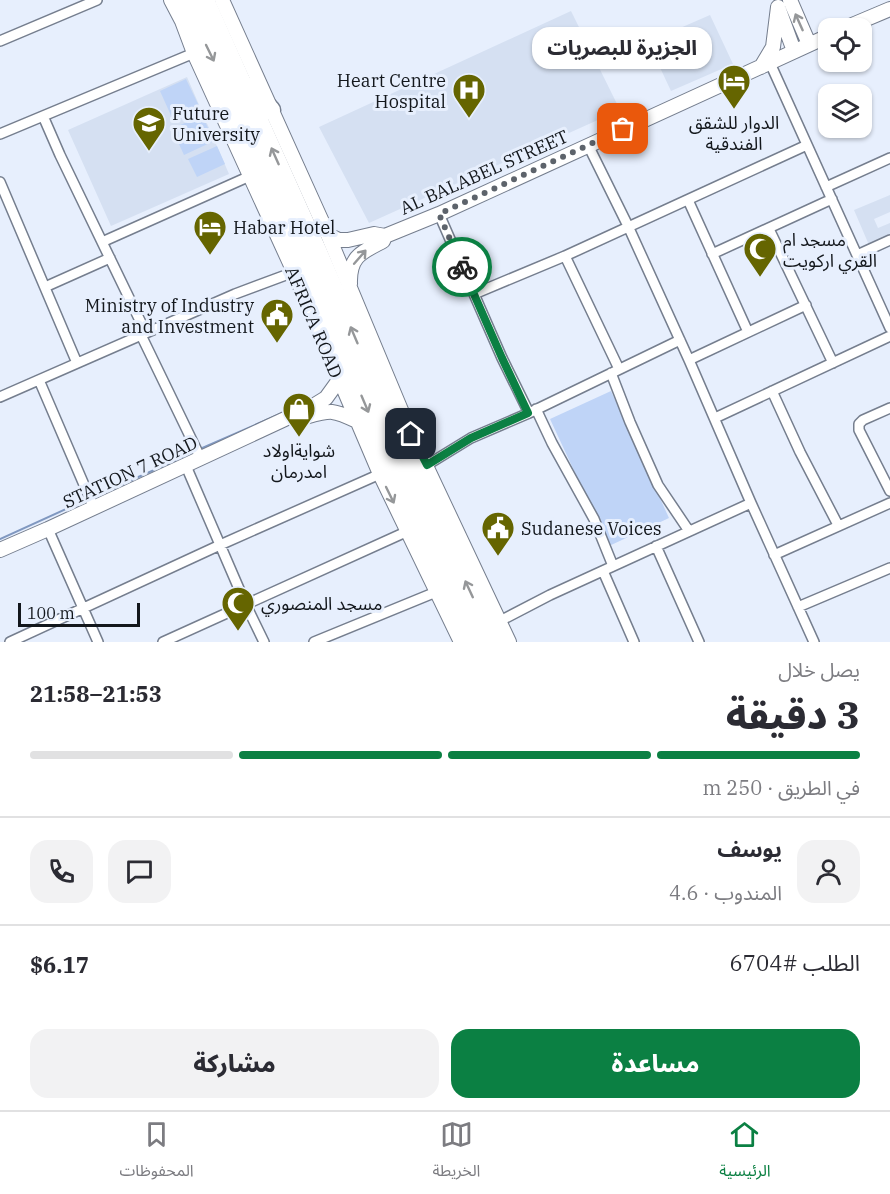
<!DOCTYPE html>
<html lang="ar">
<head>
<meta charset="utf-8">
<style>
	:root { --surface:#fff; --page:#f2f2f3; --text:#2b2b33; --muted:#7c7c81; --line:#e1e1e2; --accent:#0b8043 }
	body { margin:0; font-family:"IBM Plex Serif","Noto Sans Arabic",serif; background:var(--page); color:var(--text); direction:rtl; height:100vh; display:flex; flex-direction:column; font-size:22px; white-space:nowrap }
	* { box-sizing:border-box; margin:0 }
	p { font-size:20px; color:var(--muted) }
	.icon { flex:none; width:33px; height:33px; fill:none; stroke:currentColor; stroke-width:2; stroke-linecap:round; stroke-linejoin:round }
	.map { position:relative; height:642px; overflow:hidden; direction:ltr }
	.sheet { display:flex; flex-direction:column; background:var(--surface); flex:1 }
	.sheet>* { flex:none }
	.controls { position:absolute; left:818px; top:18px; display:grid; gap:12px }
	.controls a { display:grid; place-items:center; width:54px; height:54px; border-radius:12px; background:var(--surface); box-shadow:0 2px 4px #0004; font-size:30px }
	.scale { position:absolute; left:18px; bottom:15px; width:122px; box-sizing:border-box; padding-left:6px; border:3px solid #13171c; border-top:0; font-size:16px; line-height:21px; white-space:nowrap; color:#13171c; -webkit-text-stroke:4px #e7effd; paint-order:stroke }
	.pin { position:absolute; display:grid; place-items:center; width:51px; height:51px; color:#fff; margin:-26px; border-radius:12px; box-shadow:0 3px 9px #0006 }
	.courier { position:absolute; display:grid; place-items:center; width:60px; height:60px; margin:-30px; border:4px solid #0b8043; border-radius:50%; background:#fff; color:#222; box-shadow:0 2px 8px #0007 }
	.bubble { position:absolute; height:42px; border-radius:18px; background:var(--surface); box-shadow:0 2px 4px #0004; font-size:20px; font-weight:800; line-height:42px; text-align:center; direction:rtl }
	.headline em { font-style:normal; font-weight:800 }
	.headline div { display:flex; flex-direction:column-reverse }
	.headline { display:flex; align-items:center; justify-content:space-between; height:102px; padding:0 30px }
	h1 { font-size:39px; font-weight:800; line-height:45px }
	.bar { display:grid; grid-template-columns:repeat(4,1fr); gap:9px 6px; align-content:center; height:72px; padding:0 30px }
	.bar i { height:8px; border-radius:4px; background:var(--line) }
	.bar .current { background:var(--accent) }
	.bar p { grid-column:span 4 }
	.line { display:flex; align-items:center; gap:15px; padding:0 30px; border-top:2px solid var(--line) }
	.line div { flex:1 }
	.round { display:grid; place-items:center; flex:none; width:63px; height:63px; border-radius:18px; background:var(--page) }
	.primary-button { display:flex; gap:12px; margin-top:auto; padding:12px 30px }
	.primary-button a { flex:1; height:69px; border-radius:18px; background:var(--accent); color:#fff; font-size:24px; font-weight:800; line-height:69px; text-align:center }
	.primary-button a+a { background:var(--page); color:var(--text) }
	.menu { display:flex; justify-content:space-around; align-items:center; height:84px; border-top:2px solid var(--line); background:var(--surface); font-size:16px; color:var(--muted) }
	.menu a { display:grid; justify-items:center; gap:3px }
	.menu .current { color:var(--accent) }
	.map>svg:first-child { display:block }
	.built { fill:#d5e0f2 }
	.green { fill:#bfd4f7 }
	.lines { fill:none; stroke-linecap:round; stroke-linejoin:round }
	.stream { stroke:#8098c0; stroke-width:2 }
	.street-casing { stroke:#757e8e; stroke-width:12 }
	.secondary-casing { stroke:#757e8e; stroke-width:16 }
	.highway-casing { stroke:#757e8e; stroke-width:21 }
	.street { stroke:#fff; stroke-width:9 }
	.secondary { stroke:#fff; stroke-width:14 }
	.highway { stroke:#fff; stroke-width:18 }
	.oneway { stroke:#959799 }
	.done { stroke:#5d636b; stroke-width:6; stroke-dasharray:0 10.8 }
	.route { stroke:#0b8043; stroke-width:8 }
	.labels { text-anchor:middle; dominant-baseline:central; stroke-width:6; stroke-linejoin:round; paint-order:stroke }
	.poi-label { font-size:18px; fill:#13171c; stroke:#e7effd; text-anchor:start }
	.street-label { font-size:18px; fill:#13171c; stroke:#e7effd }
</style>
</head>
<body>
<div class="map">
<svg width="890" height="642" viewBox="0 0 890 642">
	<rect width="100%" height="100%" fill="#e7effd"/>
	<!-- built -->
	<path class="built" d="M571 11 620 110 369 223 319 127Z
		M710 15 733 64 671 91 648 42Z
		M187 77 229 174 111 226 68 130Z
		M890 195V212L874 219 878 228 890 223V236L869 245 854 210Z"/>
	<!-- green -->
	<path class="green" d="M186 79 200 108 173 120 160 91Z
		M202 115 214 141 184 155 172 129Z
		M217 146 225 164 197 177 188 159Z
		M611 391 669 518 609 546 550 419Z"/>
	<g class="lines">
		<!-- stream -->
		<path class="stream" d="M200 449 296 407
			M93 497 195 452
			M0 539 88 499"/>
		<!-- street casing -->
		<g class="street-casing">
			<path id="street" d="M0 41 97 0
				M770 63 890 328
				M43 116 60 155 146 333
				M0 134 194 53
				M588 145 628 226 689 360 751 503 814 642
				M0 182 77 363
				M826 187 890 158
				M688 200 748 332
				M439 214 502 358 529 413
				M769 229 833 363
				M102 242 250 176
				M712 254 832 199
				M857 255 890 240
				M565 256 619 369
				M45 287 110 258
				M474 294 565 256 807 145
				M141 335 201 459
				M689 360 806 305
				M611 373 630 422 658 485 689 531
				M39 380 94 508
				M772 391 800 452 838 525
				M0 397 235 294 294 272
				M890 408 863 420 859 424V430L890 491
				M536 409 552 443 594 519 613 566
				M715 418 890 336
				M427 465 471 438 529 413 680 340
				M186 466 246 605 264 642
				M48 529 98 642
				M656 546 699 642
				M774 555 890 503
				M603 571 634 642
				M798 607 890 568
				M500 621 550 595 751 503
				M10 642 220 545 380 474
				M163 642 408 531
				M314 642 436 592"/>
		</g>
		<!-- secondary casing -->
		<g class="secondary-casing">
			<path id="secondary" d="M171 0 182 21 194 53 294 272 380 474 461 642
				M222 0 328 235 411 434 509 642
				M790 0 809 44
				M779 10 794 51
				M845 28 890 9
				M761 67 773 47 778 7
				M328 235 339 240H348L374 234 385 236 439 214 828 36
				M350 284C349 256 362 252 383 241L385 236
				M305 417C331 410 332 409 357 421
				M0 550 48 529 313 406 326 398 339 380"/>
		</g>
		<!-- highway casing -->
		<g class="highway-casing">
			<path id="highway" d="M186 0 311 274 380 438 475 642
				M205 0 318 252 374 382 493 642
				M250 87 271 110"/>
		</g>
		<!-- street -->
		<use href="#street" class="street"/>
		<!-- secondary -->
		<use href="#secondary" class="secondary"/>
		<!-- highway -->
		<use href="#highway" class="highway"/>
	</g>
	<!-- one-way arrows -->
	<defs><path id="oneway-shaft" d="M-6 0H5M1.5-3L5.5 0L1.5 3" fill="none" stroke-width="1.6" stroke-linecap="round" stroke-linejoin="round" transform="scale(1.5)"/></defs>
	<g class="oneway">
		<use href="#oneway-shaft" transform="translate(799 22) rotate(-114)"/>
		<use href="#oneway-shaft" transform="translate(210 53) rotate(64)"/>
		<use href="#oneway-shaft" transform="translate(275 156) rotate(-114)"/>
		<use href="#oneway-shaft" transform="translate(360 257) rotate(-49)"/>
		<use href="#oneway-shaft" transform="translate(354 335) rotate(-113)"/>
		<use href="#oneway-shaft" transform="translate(365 404) rotate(67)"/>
		<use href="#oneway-shaft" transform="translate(390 495) rotate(64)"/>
		<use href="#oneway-shaft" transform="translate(469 589) rotate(-115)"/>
	</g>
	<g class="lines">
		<!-- done -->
		<path class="done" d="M462 267 439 214 623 129"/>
		<!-- route -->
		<path class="route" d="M411 434 427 465 471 438 528 413 502 358 462 267"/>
	</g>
	<!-- icons -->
	<defs>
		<g id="hotel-pin" transform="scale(1.725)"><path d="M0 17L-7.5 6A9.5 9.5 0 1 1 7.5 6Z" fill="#656500" stroke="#e7effd"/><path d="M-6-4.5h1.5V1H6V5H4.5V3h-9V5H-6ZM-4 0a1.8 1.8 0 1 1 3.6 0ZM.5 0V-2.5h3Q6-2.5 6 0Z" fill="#fff"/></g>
		<g id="hospital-pin" transform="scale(1.725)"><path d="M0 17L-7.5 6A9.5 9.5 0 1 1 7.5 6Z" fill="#656500" stroke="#e7effd"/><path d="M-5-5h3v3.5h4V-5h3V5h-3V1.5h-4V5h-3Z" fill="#fff"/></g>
		<g id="university-pin" transform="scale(1.725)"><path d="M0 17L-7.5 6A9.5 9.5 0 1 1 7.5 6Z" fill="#656500" stroke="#e7effd"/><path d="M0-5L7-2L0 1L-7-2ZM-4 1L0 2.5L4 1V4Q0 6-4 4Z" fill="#fff"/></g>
		<g id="mosque-pin" transform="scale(1.725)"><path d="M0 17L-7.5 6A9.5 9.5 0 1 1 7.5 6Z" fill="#656500" stroke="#e7effd"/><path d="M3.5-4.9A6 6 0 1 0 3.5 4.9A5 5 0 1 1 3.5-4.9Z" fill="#fff"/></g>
		<g id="civic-pin" transform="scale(1.725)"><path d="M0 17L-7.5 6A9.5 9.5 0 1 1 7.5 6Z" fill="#656500" stroke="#e7effd"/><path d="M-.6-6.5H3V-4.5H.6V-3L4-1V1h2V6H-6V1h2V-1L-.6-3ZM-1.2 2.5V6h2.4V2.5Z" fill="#fff"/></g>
		<g id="shop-pin" transform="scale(1.725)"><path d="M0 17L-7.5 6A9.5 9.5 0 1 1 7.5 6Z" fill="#656500" stroke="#e7effd"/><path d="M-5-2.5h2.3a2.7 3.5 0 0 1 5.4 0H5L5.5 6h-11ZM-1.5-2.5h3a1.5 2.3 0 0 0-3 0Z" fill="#fff"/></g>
	</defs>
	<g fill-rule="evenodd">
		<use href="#hotel-pin" x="734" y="81"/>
		<use href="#hospital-pin" x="469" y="90"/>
		<use href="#university-pin" x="149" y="123"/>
		<use href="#hotel-pin" x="210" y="227"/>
		<use href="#mosque-pin" x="760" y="249"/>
		<use href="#civic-pin" x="277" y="315"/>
		<use href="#shop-pin" x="299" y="409"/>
		<use href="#civic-pin" x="498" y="528"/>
		<use href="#mosque-pin" x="238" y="603"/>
	</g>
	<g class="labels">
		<!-- poi labels -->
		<g class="poi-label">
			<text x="446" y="80" text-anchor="end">Heart Centre<tspan x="446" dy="21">Hospital</tspan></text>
			<text x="172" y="113">Future<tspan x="172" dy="21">University</tspan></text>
			<text x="734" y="122" text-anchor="middle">الدوار للشقق<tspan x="734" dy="21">الفندقية</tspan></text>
			<text x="233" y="227">Habar Hotel</text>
			<text x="783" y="239">مسجد ام<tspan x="783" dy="21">القري اركويت</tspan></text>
			<text x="254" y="305" text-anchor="end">Ministry of Industry<tspan x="254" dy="21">and Investment</tspan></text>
			<text x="299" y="450" text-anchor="middle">شوايةاولاد<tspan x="299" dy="21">امدرمان</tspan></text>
			<text x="521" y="528">Sudanese Voices</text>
			<text x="261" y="603">مسجد المنصوري</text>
		</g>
		<!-- street labels -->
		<g class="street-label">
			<text transform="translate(484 172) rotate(-24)">AL BALABEL STREET</text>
			<text transform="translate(314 322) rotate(67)">AFRICA ROAD</text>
			<text transform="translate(130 472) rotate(-25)">STATION 7 ROAD</text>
		</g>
	</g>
</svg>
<div class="controls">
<a><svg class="icon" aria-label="locate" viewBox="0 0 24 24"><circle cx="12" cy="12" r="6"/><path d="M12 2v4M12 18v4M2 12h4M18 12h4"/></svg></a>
<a><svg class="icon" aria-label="layers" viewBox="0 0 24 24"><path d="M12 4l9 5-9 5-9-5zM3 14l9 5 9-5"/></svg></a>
</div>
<div class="scale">100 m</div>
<div class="pin" style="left:623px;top:129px;background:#ea580c"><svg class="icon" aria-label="bag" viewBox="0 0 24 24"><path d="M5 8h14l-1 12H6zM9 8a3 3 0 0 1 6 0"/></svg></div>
<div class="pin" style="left:411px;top:434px;background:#1f2937"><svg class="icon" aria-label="home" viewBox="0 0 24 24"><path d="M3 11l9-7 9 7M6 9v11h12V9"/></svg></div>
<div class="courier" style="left:462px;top:267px"><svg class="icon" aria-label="bike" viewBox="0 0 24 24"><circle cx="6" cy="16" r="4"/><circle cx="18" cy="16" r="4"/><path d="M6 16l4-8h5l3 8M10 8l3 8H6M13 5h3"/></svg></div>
<div class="bubble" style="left:532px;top:27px;width:180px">الجزيرة للبصريات</div>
</div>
<section class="sheet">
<div class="headline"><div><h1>3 دقيقة</h1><p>يصل خلال</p></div><em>21:53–21:58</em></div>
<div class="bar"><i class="current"></i><i class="current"></i><i class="current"></i><i></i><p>في الطريق · 250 m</p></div>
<div class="line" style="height:108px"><a class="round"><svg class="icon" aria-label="person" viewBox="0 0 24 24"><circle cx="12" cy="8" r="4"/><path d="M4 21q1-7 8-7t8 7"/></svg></a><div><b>يوسف</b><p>المندوب · 4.6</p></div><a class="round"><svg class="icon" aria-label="chat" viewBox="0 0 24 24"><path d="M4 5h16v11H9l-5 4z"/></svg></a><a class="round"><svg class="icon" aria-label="phone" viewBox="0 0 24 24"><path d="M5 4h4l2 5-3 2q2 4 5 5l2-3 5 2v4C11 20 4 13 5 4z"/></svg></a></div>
<div class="line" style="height:78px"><div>الطلب #6704</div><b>$6.17</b></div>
<div class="primary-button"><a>مساعدة</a><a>مشاركة</a></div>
</section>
<nav class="menu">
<a class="current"><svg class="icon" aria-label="home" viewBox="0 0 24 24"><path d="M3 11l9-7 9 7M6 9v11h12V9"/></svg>الرئيسية</a>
<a><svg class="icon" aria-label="map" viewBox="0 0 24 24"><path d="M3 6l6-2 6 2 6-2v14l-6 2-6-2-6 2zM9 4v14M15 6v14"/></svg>الخريطة</a>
<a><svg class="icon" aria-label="saved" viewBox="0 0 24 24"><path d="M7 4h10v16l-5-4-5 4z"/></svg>المحفوظات</a>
</nav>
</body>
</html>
